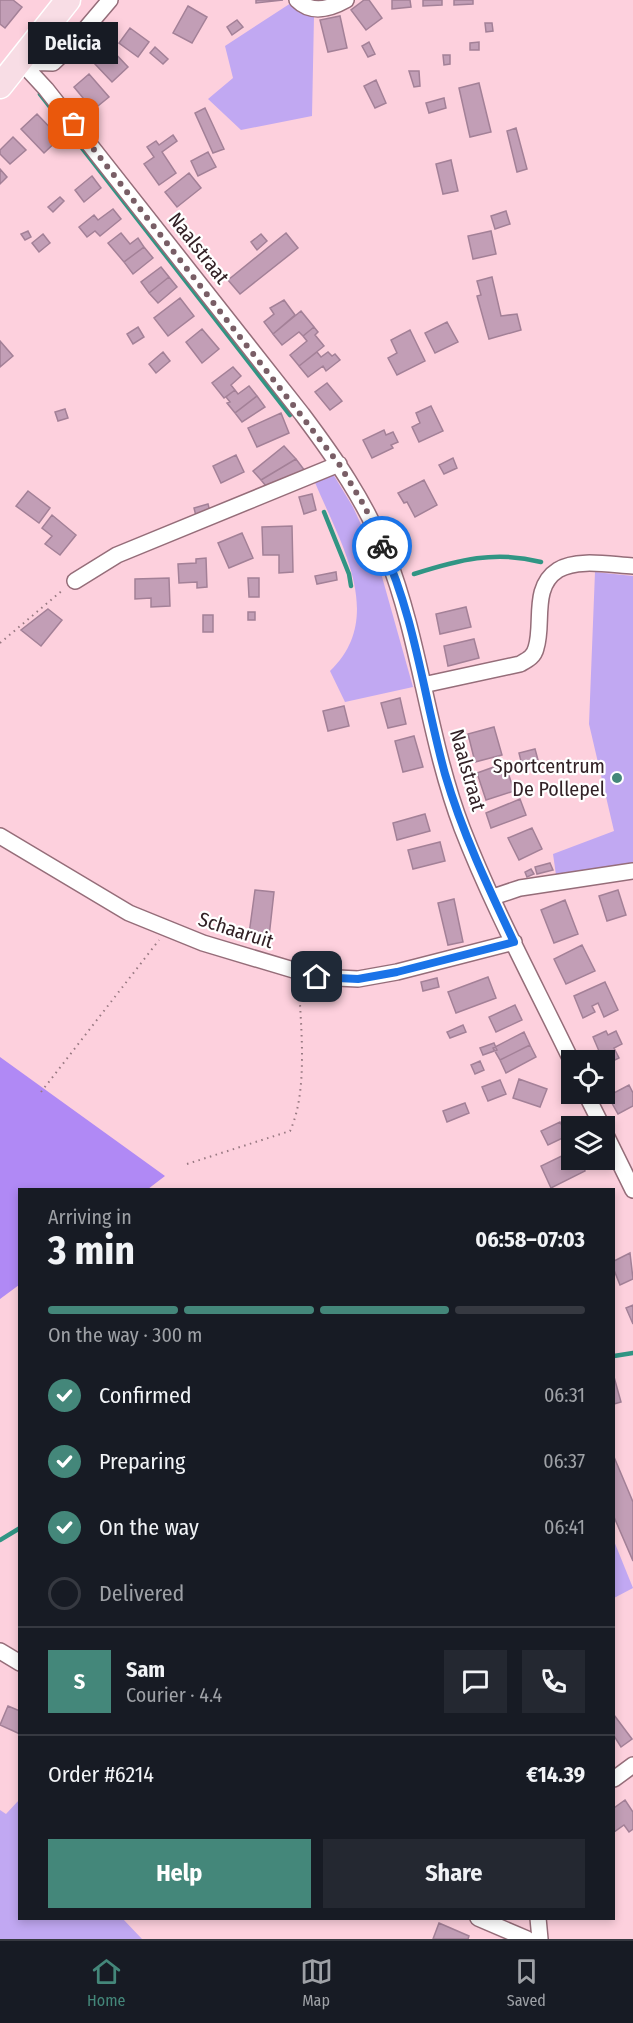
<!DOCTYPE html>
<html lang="en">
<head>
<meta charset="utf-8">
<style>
	:root { --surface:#171b24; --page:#242831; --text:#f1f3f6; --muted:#9ea1a6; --line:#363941; --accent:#44877a }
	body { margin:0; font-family:"Fira Sans Condensed",sans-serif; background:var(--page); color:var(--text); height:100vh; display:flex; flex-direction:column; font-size:22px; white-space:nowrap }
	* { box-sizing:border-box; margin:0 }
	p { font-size:20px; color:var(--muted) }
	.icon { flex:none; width:33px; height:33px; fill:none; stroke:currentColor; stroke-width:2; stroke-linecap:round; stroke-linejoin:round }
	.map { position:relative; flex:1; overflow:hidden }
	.details { position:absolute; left:18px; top:1188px; width:597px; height:732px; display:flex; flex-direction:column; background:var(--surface); border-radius:0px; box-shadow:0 3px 9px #0003 }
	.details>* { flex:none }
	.fabs { position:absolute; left:561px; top:1050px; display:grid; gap:12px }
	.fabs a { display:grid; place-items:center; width:54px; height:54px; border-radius:0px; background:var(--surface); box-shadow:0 3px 9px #0003; font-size:30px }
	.pin { position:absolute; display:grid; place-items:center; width:51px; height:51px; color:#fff; margin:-26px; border-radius:12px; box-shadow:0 3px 9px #0006 }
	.courier { position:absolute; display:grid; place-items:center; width:60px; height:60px; margin:-30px; border:4px solid #1a73e8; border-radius:50%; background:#fff; color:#222; box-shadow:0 2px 8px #0007 }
	.bubble { position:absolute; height:42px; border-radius:0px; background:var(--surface); box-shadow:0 3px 9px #0003; font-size:20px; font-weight:700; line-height:42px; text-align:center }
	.headline em { font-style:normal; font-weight:700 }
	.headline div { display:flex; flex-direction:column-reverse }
	.headline { display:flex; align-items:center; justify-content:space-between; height:102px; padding:0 30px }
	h1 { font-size:39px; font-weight:700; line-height:45px }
	.bar { display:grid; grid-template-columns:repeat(4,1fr); gap:9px 6px; align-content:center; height:72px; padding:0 30px }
	.bar i { height:8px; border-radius:4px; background:var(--line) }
	.bar .current { background:var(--accent) }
	.bar p { grid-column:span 4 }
	.line { display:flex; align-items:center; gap:15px; padding:0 30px; border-top:2px solid var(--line) }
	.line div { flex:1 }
	.round { display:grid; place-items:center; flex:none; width:63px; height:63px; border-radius:0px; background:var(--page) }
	ol { padding:0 30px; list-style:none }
	li { display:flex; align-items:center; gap:18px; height:66px }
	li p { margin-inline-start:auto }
	li .icon { padding:6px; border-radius:50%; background:var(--accent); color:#fff; stroke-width:4 }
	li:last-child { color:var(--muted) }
	li i { width:33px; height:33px; border:3px solid var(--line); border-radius:50% }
	.cta { display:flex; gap:12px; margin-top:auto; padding:12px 30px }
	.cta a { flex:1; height:69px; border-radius:0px; background:var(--accent); color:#fff; font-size:24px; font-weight:700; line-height:69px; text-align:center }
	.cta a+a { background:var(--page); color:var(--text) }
	.tab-bar { display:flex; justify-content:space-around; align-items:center; height:84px; border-top:2px solid var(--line); background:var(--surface); font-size:16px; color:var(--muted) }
	.tab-bar a { display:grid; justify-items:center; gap:3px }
	.tab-bar .current { color:var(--accent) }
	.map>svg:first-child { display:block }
	.green { fill:#c1a8f2 }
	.forest { fill:#b089f5 }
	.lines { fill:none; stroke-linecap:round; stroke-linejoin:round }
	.stream { stroke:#319584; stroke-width:4.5 }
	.building { fill:#c29eb6; stroke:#a38097; stroke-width:1.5 }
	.minor-casing { stroke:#956d79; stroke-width:18 }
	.primary-casing { stroke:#fff; stroke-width:27 }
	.path { stroke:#987982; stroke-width:2; stroke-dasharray:1.5 4.5; stroke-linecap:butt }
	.minor { stroke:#fff; stroke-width:15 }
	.primary { stroke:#f8dde5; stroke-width:24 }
	.done { stroke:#795e66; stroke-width:6; stroke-dasharray:0 10.8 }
	.route { stroke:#1a73e8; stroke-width:8 }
	.poi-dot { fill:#44877a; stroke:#fff; stroke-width:2 }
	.labels { text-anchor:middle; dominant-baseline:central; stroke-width:4.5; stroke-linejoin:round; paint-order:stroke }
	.street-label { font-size:20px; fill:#322126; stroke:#fff }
	.poi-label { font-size:20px; fill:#322126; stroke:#fff; text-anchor:end }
</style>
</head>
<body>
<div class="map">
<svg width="633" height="1939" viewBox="0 0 633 1939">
	<rect width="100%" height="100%" fill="#fdd0dd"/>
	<!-- green -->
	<path class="green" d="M291 3 303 13 314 16 312 116 241 130 208 99 233 78 225 46Z
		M333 474 353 507 377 559 413 687 345 702 330 671C388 616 338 539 314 480Z
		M595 572 633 576V878L558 889 553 854 614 831 589 724Z
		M614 1541 633 1588 614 1598Z
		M19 1800 20 1918 123 1919 142 1939H0V1810L6 1814Z"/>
	<!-- forest -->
	<path class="forest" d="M0 1057 165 1176 148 1189 20 1190 19 1285 0 1299Z"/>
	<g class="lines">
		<!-- stream -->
		<path class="stream" d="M40 94 290 415
			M324 512 349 574 351 586
			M414 574C458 560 495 550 541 562
			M614 1356 633 1353
			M0 1540 20 1528"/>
	</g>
	<!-- building -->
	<path class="building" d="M0 0H13L22 7 5 28 0 24Z
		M256 0H283L256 3Z
		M364 0H369L382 18 366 30 351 10Z
		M392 0H410L411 7 392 9Z
		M423 0H442V5L423 6Z
		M454 0H473V4L454 5Z
		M188 6 207 17 192 43 173 33Z
		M340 16 347 48 328 52 320 20Z
		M237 20 243 27 232 35 227 27Z
		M485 23H492L493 31 486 32Z
		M130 28 149 42 138 57 119 43Z
		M369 42 375 54 368 57 362 46Z
		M479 42V50H470V43Z
		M155 47 168 59 163 64 150 53Z
		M111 49 128 67 112 82 95 64Z
		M443 55H450V64L444 65Z
		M409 71H419L420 86 414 87Z
		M89 74 109 97 93 110 74 87Z
		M376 80 386 103 375 108 364 86Z
		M479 83 491 132 470 137 459 88Z
		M444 98 446 108 429 113 426 103Z
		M205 108 224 149 213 153 195 113Z
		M37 114 60 138 44 153 21 129Z
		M516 128 527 169 517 172 507 131Z
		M173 135 177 141 162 152 176 173 159 185 144 164 154 157 147 147 156 141 159 145Z
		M13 137 26 150 10 164 0 154V150Z
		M208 152 216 167 198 176 191 161Z
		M451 160 458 191 443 194 436 164Z
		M0 169 7 177 0 184Z
		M189 173 201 188 177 207 165 192Z
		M92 176 101 188 84 202 75 190Z
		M60 197 64 201 53 212 48 207Z
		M113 209 121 219 100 236 95 231 87 237 79 227 94 215 98 220Z
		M506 211 510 224 495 229 491 216Z
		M28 231 31 237 25 240 21 234Z
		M491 231 496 254 473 259 468 236Z
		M121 233 130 244 138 238 144 247 124 262 108 243Z
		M286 233 298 248 240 294 228 280Z
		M43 234 50 243 39 252 32 243Z
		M261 234 267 241 257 250 251 242Z
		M144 247 153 258 133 274 124 262Z
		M161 267 169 277 149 293 141 282Z
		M169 277 177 287 158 303 149 293Z
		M492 277 501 316 517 314 521 330 489 339 477 296 481 295 477 281Z
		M180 298 194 316 168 336 154 318Z
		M284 300 295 315 273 334 264 322 274 314 270 308Z
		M301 311 314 327 303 336 299 332 282 345 273 334Z
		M447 322 458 342 435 353 425 333Z
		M138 327 144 337 133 344 127 334Z
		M314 327 318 332 315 335 324 346 299 366 290 355 307 341 303 336Z
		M202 329 219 349 202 363 186 342Z
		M410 330 425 361 397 375 388 358 397 353 391 340Z
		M0 341 13 356 0 367Z
		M163 352 170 361 156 373 149 364Z
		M317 352 321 357 328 352 332 356 335 354 340 360 326 371 323 366 308 377 299 366Z
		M233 367 241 376 231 385 235 390 224 398 212 383Z
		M327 383 342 401 330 410 315 392Z
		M249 386 257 396 235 413 227 403 230 402 226 397 235 390 238 394Z
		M257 396 265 407 242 422 235 413Z
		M431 406 443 431 419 442 412 427 420 423 416 413Z
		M65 409 68 418 58 421 55 412Z
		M281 413 289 433 257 447 248 428Z
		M384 430 386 435 393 432 398 442 391 445 393 448 372 458 363 440Z
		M284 446 296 459 261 480 253 471Z
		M236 455 244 472 221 483 213 466Z
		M453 458 457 468 444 474 439 465Z
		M296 459 305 471 278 486 274 482 266 486 261 480Z
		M424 480 437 505 415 517 407 502 404 503 398 493Z
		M28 491 50 508 39 523 16 506Z
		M312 494 316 510 304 514 299 497Z
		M208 504 210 512 196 516 194 508Z
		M52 515 76 535 60 555 45 544 52 536 42 528Z
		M292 526 293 572 279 573V555H263L262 527Z
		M242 533 253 558 229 568 218 543Z
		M206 558 207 587 197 588V582L179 583 178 564 196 563V559Z
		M336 572 337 580 317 584 315 576Z
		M169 578 170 606 151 607V598L135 599V579Z
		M248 578H259V597H249Z
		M466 607 471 627 440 634 436 614Z
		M48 609 62 620 41 646 21 630Z
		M248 612H255V620H248Z
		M203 615H213V632H203Z
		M474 639 479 658 448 666 444 646Z
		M400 698 406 724 388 728 381 703Z
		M344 706 349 726 328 731 323 711Z
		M494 727 502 755 475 762 468 734Z
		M414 736 423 767 403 772 395 741Z
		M535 749 538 760 522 765 519 753Z
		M505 763 514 791 486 800 477 773Z
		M520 799 526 815 491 828 486 813Z
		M425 814 430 831 397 840 393 823Z
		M532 828 542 849 519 860 508 838Z
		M440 842 445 861 413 869 408 850Z
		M550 863 553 870 537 874 535 867Z
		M531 869 534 874 527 877 525 872Z
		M255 890 274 892 269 937 249 934Z
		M618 890 626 915 607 921 599 896Z
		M454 899 463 942 448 945 438 903Z
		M565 900 578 934 554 943 541 910Z
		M582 945 595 971 566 984 554 959Z
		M488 977 496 998 456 1013 448 992Z
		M437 978 439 987 423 991 421 982Z
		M605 982 618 1010 604 1017 598 1003 592 1006 595 1012 583 1018 574 996Z
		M515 1005 522 1020 496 1032 489 1017Z
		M463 1025 466 1032 450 1038 447 1032Z
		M606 1031 608 1035 616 1031 622 1044 614 1048 619 1058 605 1065 593 1037Z
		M524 1032 530 1045 500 1060 493 1048Z
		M494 1043 497 1050 483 1055 480 1048Z
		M530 1045 536 1057 506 1073 500 1060Z
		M480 1061 484 1070 475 1074 471 1065Z
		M519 1079 547 1089 540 1107 513 1098Z
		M500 1080 506 1094 488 1101 482 1087Z
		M629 1085 633 1093V1106L618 1114 608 1096Z
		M465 1103 469 1113 447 1122 443 1111Z
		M560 1122 567 1136 548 1145 541 1131Z
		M572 1151V1160H580L585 1171 551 1188 541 1166Z
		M630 1253 633 1279 620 1285 614 1270V1261Z
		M633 1305V1324L626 1308Z
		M614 1377 621 1402 614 1404Z
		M614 1457 633 1502V1561L614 1517Z
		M8 1706 20 1711V1734L0 1725Z
		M614 1715 632 1739 621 1747 614 1736Z
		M625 1800 633 1812V1829L629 1832 624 1825 614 1832V1808Z
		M439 1923 469 1936 468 1939H433Z"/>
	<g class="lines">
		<!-- minor casing -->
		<g class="minor-casing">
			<path id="minor" d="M297 0C311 14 330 9 346 0
				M21 62 46 89 302 414C335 458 365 501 386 553 421 642 428 739 462 828 493 908 535 985 572 1062
				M21 62 53 63 70 47 110 0
				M75 581 117 555 339 464
				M423 685 520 664C527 660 534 657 536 648 544 624 531 587 558 570 577 558 612 565 633 566
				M0 836 129 913 203 943 317 977 358 979 397 972 514 942
				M493 897 520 888 633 871
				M586 1094 602 1126
				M604 1131 633 1190
				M0 1651 20 1663
				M614 1779 633 1765
				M478 1918 527 1939
				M538 1918 540 1939"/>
		</g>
		<!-- primary casing -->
		<g class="primary-casing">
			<path id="primary" d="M0 86 68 0"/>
		</g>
		<!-- path -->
		<path class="path" d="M0 643 64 589
			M41 1092 159 940
			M187 1164 290 1131C308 1092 301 1029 299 986"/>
		<!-- minor -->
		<use href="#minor" class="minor"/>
		<!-- primary -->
		<use href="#primary" class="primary"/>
	</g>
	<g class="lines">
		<!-- done -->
		<path class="done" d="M74 124 339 464 365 507 382 546"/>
		<!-- route -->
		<path class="route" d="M317 977 358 979 397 972 514 942C488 887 462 832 445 774 424 698 415 617 382 546"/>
	</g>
	<!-- markers -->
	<circle class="poi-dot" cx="617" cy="778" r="6"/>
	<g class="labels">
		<!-- street labels -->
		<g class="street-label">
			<text transform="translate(199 248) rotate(52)">Naalstraat</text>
			<text transform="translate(468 770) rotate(74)">Naalstraat</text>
			<text transform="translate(236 930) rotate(18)">Schaaruit</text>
		</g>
		<!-- poi labels -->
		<g class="poi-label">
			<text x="605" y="766">Sportcentrum<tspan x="605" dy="23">De Pollepel</tspan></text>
		</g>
	</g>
</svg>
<div class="fabs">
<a><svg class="icon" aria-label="locate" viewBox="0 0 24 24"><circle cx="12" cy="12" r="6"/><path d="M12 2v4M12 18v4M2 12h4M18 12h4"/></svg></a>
<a><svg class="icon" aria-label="layers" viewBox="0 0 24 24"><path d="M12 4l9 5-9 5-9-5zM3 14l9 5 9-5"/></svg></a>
</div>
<div class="pin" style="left:74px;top:124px;background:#ea580c"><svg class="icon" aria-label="bag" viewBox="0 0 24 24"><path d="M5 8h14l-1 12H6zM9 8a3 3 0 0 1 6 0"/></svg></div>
<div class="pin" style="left:317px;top:977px;background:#1f2937"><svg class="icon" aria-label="home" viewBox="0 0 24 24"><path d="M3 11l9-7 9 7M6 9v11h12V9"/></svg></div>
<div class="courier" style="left:382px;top:546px"><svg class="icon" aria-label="bike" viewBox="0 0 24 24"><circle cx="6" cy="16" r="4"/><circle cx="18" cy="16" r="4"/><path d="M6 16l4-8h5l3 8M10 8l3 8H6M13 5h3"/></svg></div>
<div class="bubble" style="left:28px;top:22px;width:90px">Delicia</div>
<section class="details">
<div class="headline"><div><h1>3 min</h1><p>Arriving in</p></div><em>06:58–07:03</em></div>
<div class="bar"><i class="current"></i><i class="current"></i><i class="current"></i><i></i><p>On the way · 300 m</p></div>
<ol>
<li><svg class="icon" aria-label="check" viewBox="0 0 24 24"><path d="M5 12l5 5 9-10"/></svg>Confirmed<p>06:31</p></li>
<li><svg class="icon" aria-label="check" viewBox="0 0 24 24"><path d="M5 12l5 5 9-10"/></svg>Preparing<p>06:37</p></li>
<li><svg class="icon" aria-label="check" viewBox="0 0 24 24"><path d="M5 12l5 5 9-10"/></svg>On the way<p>06:41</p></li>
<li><i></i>Delivered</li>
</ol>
<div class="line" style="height:108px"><b class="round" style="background:var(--accent);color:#fff">S</b><div><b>Sam</b><p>Courier · 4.4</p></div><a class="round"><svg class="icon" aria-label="chat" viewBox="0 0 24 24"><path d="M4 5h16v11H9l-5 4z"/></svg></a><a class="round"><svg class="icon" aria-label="phone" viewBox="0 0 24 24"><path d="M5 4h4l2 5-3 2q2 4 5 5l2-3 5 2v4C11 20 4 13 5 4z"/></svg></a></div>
<div class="line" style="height:78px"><div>Order #6214</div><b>€14.39</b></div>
<div class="cta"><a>Help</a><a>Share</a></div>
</section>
</div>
<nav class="tab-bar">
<a class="current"><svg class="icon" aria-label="home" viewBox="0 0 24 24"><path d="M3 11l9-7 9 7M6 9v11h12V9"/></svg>Home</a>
<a><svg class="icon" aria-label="map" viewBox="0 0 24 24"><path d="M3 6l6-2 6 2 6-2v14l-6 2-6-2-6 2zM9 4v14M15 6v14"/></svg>Map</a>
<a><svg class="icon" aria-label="saved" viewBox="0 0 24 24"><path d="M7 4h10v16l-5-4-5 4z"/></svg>Saved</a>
</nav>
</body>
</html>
